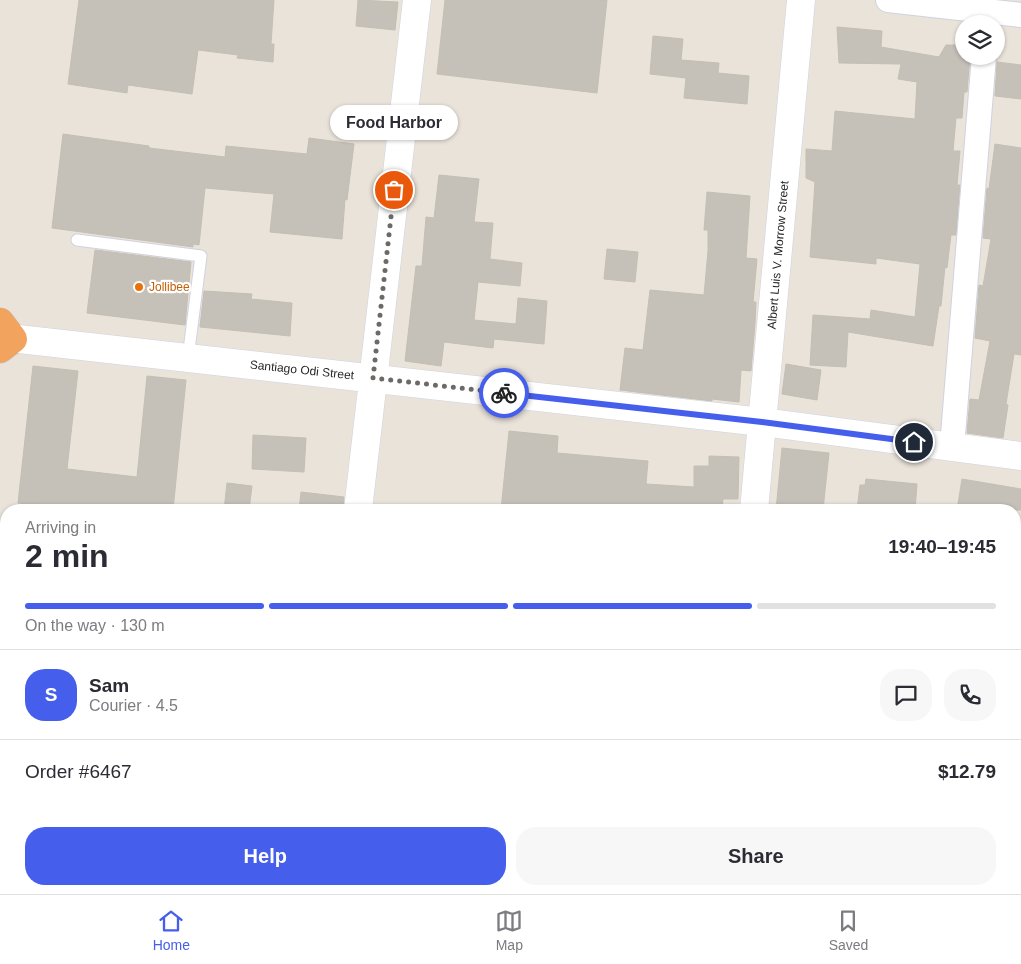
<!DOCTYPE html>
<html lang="en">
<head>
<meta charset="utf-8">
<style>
	:root { --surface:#fff; --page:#f7f7f7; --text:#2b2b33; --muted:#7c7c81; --line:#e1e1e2; --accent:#455eec }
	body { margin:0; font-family:Helvetica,sans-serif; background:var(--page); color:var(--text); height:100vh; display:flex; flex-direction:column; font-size:19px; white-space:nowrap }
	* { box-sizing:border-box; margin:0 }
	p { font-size:16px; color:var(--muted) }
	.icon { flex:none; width:28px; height:28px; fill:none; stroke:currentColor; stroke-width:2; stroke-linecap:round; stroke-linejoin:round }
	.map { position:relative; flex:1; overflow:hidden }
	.sheet { position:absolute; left:0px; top:504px; width:1021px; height:391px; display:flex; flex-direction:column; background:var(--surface); border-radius:20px 20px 0 0; box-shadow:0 1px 4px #0004 }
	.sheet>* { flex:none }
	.tools { position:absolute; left:955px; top:15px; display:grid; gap:10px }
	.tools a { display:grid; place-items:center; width:50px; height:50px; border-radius:50%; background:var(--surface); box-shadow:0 1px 4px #0004; font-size:25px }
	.pin { position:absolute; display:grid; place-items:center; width:42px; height:42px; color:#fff; margin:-21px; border:2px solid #fff; border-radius:50%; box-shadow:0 1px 5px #0007 }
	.courier { position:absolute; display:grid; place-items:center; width:50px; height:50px; margin:-25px; border:4px solid #455eec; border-radius:50%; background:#fff; color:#222; box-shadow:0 1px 6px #0007 }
	.bubble { position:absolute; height:35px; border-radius:18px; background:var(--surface); box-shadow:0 1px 4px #0004; font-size:16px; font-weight:800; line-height:35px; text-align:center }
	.overview em { font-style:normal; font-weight:800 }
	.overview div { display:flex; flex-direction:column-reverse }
	.overview { display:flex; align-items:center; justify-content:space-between; height:85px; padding:0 25px }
	h1 { font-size:32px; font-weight:800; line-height:38px }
	.bar { display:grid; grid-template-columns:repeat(4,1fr); gap:8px 5px; align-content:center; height:60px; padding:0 25px }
	.bar i { height:6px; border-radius:4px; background:var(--line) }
	.bar .on { background:var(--accent) }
	.bar p { grid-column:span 4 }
	.line { display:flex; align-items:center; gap:12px; padding:0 25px; border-top:1px solid var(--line) }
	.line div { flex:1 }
	.round { display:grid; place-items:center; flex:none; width:52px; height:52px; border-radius:20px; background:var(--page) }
	.button { display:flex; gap:10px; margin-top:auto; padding:10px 25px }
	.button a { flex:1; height:58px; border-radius:20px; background:var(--accent); color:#fff; font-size:20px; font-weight:800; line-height:58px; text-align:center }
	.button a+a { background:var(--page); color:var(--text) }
	.tabs { display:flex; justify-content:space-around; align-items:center; height:70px; border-top:1px solid var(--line); background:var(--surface); font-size:14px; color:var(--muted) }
	.tabs a { display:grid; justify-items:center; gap:2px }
	.tabs .on { color:var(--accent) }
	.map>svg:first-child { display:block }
	.building { fill:#c5c1b9; stroke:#c4bfb4 }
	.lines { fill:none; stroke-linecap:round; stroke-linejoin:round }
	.lane-casing { stroke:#d0d2e0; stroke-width:13 }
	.street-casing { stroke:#d0d2e0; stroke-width:26 }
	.secondary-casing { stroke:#d0d2e0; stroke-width:29 }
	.highway-casing { stroke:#c3c3c3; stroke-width:29 }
	.lane { stroke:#fff; stroke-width:11 }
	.street { stroke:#fff; stroke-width:24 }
	.secondary { stroke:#fff; stroke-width:28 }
	.highway { stroke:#f2a35d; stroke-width:28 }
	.done { stroke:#6c6966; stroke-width:5; stroke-dasharray:0 9 }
	.route { stroke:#455eec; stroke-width:6 }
	.food-dot { fill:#e8710a; stroke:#fff; stroke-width:2 }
	.labels { text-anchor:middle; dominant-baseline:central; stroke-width:4.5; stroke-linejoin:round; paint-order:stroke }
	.street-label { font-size:12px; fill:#282828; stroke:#fff }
	.food-label { font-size:12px; fill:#c56008; stroke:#fff; text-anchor:start }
</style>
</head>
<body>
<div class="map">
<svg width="1021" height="894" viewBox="0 0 1021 894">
	<rect width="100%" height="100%" fill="#e9e3da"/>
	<!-- building -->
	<path class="building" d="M79 0H274L271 44H274L273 62 237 58 238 55 198 50 192 94 128 85 127 93 68 84Z
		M358 0 398 2 395 30 356 26Z
		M445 0H607L597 93 437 74Z
		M837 27 882 31 881 47 939 57 946 45H964V56H970L967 92H964L962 118H956L953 151H960L957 185H960L956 235H951L947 268 945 267 941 306H939L933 346 848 332 846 367 810 365 813 315 870 319 871 310 915 317 920 264 876 258V264L810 257 815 182 806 178V149L832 151 835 111 915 119 917 82 898 79 901 64 839 63Z
		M653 36 683 39 681 60 719 63 718 73 749 76 747 104 684 98 686 78 650 74Z
		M997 62 1021 65V99L995 96Z
		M63 134 149 146V148L225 157 226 146 307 154 309 138 354 144 347 200 345 199 342 239 270 232 274 194 205 188 199 245 193 244V247L52 228Z
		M995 144 1021 148V355L1014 354 1006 404 1008 405 1003 438 967 433 970 399 979 400 990 341 975 338 979 285 983 286 991 239 983 238 987 188 989 189Z
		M439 175 479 179 474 222 493 223 490 259 522 263 520 286 478 282 474 320 516 324 518 298 547 301 544 344 494 339 493 348 444 342 441 366 405 361 416 266H422L426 217 434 218Z
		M707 192 750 196 746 258 757 259 753 302H756L755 323 751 371 741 370 739 402 712 399V401L620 390 625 348 643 350 650 290 704 295 708 251V230H704Z
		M607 249 638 252 635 282 604 279Z
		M95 250 191 262 185 325 87 313Z
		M204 291 252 294 251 299 292 303 290 336 200 327Z
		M786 364 821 370 817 400 782 394Z
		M33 366 78 371 67 469 137 477 147 376 186 380 173 510H67V508L18 503Z
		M509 431 558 436 557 453 648 461 646 484 694 487V466H709V456L739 457 738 499H723L722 510H501Z
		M253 435 306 438 304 472 252 469Z
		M782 448 829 453 823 510H776Z
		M866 479 917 484 915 510H857L860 485H865Z
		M962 479 1021 489V510H957Z
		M227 483 252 486 249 510H224Z
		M301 492 344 497 343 510H299Z"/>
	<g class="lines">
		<!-- lane casing -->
		<g class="lane-casing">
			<path id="lane" d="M77 240 201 256 188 358"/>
		</g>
		<!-- street casing -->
		<g class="street-casing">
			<path id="street" d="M888 0 1021 15
				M952 447 984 56"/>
		</g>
		<!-- secondary casing -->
		<g class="secondary-casing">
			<path id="secondary" d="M0 337 762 422 1021 456
				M358 510 417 0
				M754 510 801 0
				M0 764 6 765
				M1015 886 1021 887
				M311 894 312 889
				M717 894V889"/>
		</g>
		<!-- highway casing -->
		<g class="highway-casing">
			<path id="highway" d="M0 322 13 339 0 349"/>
		</g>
		<!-- lane -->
		<use href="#lane" class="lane"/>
		<!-- street -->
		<use href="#street" class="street"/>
		<!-- secondary -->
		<use href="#secondary" class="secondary"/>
		<!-- highway -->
		<use href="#highway" class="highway"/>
	</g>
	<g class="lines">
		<!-- done -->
		<path class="done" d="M394 190 373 378 504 393"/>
		<!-- route -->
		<path class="route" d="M504 393 762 422 914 442"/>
	</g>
	<!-- markers -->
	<circle class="food-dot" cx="139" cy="287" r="5"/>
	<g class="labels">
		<!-- street labels -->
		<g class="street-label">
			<text transform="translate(778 255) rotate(-85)">Albert Luis V. Morrow Street</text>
			<text transform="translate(302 370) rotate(6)">Santiago Odi Street</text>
		</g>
		<!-- food labels -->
		<g class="food-label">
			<text x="149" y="287">Jollibee</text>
		</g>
	</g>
</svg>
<div class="tools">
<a><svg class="icon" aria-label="layers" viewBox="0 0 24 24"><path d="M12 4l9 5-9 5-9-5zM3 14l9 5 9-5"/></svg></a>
</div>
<div class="pin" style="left:394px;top:190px;background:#ea580c"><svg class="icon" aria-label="bag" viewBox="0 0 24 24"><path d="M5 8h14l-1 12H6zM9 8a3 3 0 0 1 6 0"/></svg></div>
<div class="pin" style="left:914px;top:442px;background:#1f2937"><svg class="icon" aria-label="home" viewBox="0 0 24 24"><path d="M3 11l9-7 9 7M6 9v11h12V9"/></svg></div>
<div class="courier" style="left:504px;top:393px"><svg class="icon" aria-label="bike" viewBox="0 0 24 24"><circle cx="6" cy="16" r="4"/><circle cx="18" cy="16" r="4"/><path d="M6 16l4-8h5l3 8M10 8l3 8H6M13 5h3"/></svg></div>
<div class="bubble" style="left:330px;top:105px;width:128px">Food Harbor</div>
<section class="sheet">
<div class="overview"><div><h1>2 min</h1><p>Arriving in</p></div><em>19:40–19:45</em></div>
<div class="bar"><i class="on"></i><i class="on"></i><i class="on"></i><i></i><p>On the way · 130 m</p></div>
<div class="line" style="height:90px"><b class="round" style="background:var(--accent);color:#fff">S</b><div><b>Sam</b><p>Courier · 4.5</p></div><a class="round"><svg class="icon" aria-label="chat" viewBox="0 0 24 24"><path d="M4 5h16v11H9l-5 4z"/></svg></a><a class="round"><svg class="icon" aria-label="phone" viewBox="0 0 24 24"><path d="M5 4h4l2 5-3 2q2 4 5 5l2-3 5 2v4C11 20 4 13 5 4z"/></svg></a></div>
<div class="line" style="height:65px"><div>Order #6467</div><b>$12.79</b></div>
<div class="button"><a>Help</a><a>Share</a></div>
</section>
</div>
<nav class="tabs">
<a class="on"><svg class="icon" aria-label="home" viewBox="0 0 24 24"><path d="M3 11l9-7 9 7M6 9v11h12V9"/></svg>Home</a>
<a><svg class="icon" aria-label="map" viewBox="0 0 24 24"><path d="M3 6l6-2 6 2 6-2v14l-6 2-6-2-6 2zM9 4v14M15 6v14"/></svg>Map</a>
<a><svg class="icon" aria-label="saved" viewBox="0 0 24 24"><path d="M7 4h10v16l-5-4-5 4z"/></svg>Saved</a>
</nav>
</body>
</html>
